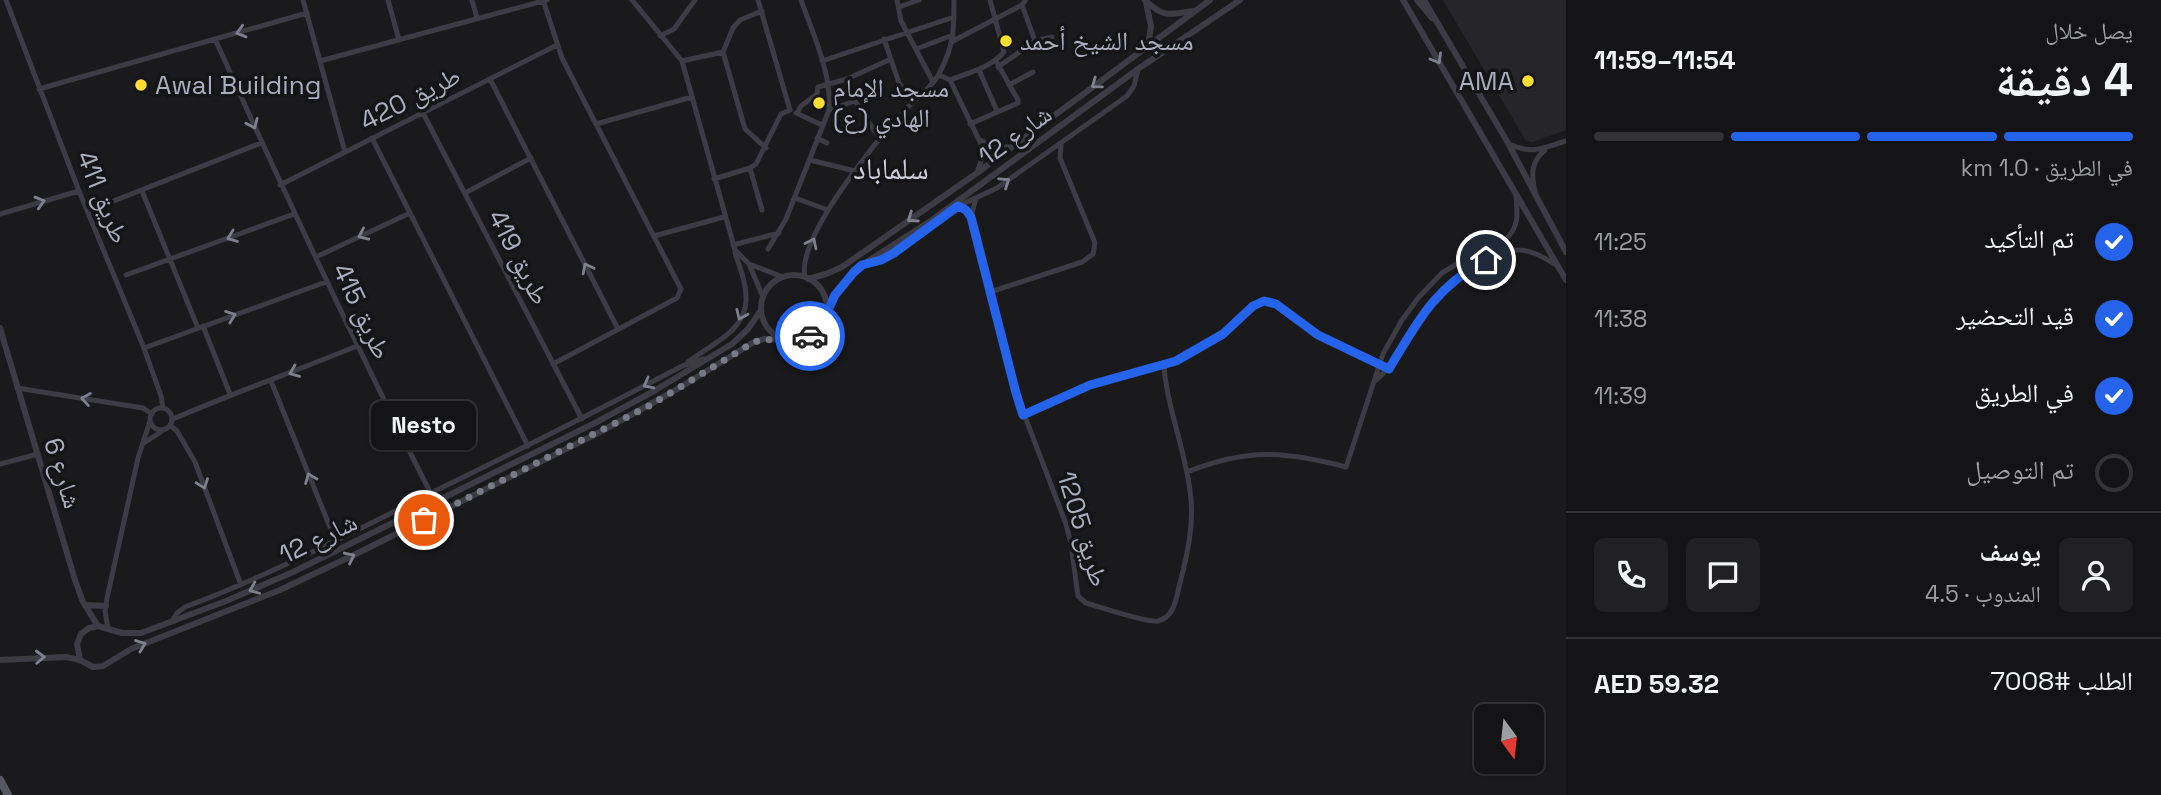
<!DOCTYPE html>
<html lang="ar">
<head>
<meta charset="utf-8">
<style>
	:root { --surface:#141416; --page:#212123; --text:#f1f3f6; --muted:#9d9ea1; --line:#333335; --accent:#2563eb }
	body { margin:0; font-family:"Space Grotesk","Noto Naskh Arabic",sans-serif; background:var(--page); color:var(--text); direction:rtl; height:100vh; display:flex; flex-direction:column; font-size:26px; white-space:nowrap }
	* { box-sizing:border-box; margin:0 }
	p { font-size:23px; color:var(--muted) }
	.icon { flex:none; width:38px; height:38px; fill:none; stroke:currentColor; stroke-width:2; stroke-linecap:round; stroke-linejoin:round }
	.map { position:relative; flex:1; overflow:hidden; direction:ltr }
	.panel { display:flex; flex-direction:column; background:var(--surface); width:595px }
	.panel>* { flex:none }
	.needle { width:46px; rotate:165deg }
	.tools { position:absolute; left:1474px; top:704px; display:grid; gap:14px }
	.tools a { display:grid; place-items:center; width:70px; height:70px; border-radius:10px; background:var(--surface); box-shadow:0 2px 5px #0004,0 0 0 2px var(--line); font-size:35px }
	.pin { position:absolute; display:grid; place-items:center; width:60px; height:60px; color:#fff; margin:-30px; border:4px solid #fff; border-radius:50%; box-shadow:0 2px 7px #0007 }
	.courier { position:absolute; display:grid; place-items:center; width:70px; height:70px; margin:-35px; border:5px solid #2563eb; border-radius:50%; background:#fff; color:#222; box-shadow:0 2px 9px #0007 }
	.bubble { position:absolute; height:49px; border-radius:10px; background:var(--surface); box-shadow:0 2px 5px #0004,0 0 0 2px var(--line); font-size:23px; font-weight:700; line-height:49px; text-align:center; direction:rtl }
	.headline em { font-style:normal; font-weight:700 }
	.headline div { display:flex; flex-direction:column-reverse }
	.headline { display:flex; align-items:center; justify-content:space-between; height:119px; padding:0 28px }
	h1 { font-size:46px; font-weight:700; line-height:52px }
	.bar { display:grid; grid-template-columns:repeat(4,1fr); gap:10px 7px; align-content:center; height:84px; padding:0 28px }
	.bar i { height:9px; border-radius:5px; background:var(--line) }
	.bar .active { background:var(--accent) }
	.bar p { grid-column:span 4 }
	.line { display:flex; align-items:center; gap:18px; padding:0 28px; border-top:2px solid var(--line) }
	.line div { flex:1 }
	.round { display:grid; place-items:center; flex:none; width:74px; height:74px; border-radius:10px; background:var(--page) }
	ol { padding:0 28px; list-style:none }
	li { display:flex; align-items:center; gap:21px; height:77px }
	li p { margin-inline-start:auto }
	li .icon { padding:7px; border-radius:50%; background:var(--accent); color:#fff; stroke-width:4 }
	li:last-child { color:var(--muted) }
	li i { width:38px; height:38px; border:4px solid var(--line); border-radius:50% }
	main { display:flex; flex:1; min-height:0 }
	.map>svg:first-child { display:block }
	.built { fill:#26262a }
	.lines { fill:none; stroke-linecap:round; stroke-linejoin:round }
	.minor { stroke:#3d3c44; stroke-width:5 }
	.tertiary { stroke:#3d3c44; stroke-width:6 }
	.primary { stroke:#565761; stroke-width:8 }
	.oneway { stroke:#7f808d }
	.done { stroke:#787a85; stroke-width:7; stroke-dasharray:0 12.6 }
	.route { stroke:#2563eb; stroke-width:9 }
	.poi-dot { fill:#ffde2f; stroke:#151518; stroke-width:2.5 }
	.labels { text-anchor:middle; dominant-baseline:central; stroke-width:7; stroke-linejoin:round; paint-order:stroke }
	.poi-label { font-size:26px; fill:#abaebd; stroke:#151518; text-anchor:start }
	.street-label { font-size:26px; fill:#abaebd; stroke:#151518 }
	.quarter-label { font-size:30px; fill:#cdced8; stroke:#151518 }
</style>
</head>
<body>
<main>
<section class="panel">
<div class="headline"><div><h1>4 دقيقة</h1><p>يصل خلال</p></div><em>11:54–11:59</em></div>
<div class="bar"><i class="active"></i><i class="active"></i><i class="active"></i><i></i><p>في الطريق · 1.0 km</p></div>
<ol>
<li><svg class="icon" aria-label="check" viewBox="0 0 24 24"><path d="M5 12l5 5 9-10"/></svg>تم التأكيد<p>11:25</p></li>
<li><svg class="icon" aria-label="check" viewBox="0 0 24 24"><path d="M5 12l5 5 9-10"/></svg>قيد التحضير<p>11:38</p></li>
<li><svg class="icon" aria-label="check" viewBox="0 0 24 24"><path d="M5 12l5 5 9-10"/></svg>في الطريق<p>11:39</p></li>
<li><i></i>تم التوصيل</li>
</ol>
<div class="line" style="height:126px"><a class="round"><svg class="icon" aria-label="person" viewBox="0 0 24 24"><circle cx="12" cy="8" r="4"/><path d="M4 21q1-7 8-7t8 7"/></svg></a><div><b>يوسف</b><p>المندوب · 4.5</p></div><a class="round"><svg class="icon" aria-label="chat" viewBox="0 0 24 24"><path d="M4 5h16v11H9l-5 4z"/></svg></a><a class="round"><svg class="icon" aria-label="phone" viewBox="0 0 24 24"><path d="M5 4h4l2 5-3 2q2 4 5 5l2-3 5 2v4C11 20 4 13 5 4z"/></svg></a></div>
<div class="line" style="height:91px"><div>الطلب #7008</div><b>AED 59.32</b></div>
</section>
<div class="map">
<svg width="1566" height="795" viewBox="0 0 1566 795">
	<rect width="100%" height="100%" fill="#1a1a1d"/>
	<!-- built -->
	<path class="built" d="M1443 0H1566V130L1533 142 1526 141Z"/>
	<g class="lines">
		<!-- minor -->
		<path class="minor" d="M6 0 79 191 144 348 161 396 163 408
			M303 0 345 152
			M388 0 399 40
			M472 0 477 18
			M543 0 562 58 681 289 677 298 553 364
			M632 0 682 61 735 250 749 264 783 277
			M758 0 790 110
			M897 0 901 21 933 82
			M1022 5 1035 41
			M899 7 919 0
			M762 11 740 20 733 28 723 52 745 129 766 148
			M660 36 674 29 695 0
			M215 39C284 192 355 344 431 494
			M884 39 899 83 912 102
			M953 41 1022 5 1025 1
			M916 49 953 35
			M320 61 547 0
			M682 61 723 52
			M822 61 954 17
			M998 67 1035 41 1052 37
			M979 70 997 111
			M939 75 950 80 981 144 982 158 977 173
			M490 79 618 329
			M847 79 855 101 879 138
			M950 80C970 72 990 68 1004 52L990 0
			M1009 85 1033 72
			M39 89 307 13
			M829 110 855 101
			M423 113 582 419
			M796 113 822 125
			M797 113 801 106 817 94 818 87 847 79 891 59
			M596 124 692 97
			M970 124 1018 103V100L996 61
			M372 138 528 446
			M817 138 827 143
			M980 140 994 147H1011
			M1509 144C1532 155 1543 148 1566 141
			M810 160 855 171
			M750 168 762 210
			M714 179 750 168 756 164 781 114 790 110
			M280 185 557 45
			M142 191 198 328
			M1535 191C1531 173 1531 162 1545 150
			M465 193 531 158
			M795 198 828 210
			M976 198 971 217 1016 393 1066 524 1071 544 1078 596 1086 603C1101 607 1145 623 1158 621 1174 617 1176 600 1179 587 1187 556 1195 523 1190 491 1185 449 1167 408 1164 366
			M88 211 261 143
			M0 214 79 191
			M654 236 724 217
			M733 245 779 233
			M768 249 786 219 829 110C832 74 813 34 801 0
			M316 257 410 213
			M749 264 763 297
			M865 264 887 257 952 209 997 188 1127 96 1134 86 1138 69
			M126 275 294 214
			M805 277C796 238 877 140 904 111 915 99 933 87 940 72 954 45 954 29 954 0
			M990 292 1082 262 1093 254 1095 243 1093 238 1060 158 1061 145
			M203 326 230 394
			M144 348 326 282
			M688 362C709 345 745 332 746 301 747 285 740 268 735 253
			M271 381 336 542
			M1375 381C1398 362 1407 334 1425 311 1442 287 1487 249 1518 250 1533 250 1546 259 1558 266
			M17 388 143 408 152 414
			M150 419a11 11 0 1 1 22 0a11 11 0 1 1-22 0Z
			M1023 415 1090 385 1176 361 1223 334 1253 306 1264 301 1276 304 1318 335 1389 369
			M173 419C233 393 296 371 357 346
			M171 426 177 431 195 462 241 585
			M144 443 162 431
			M0 464 38 454
			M1187 472C1247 448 1285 451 1346 467L1383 354 1402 320 1419 297 1442 273 1468 257 1507 238C1520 225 1517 212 1516 196
			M172 621 177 613 185 607C270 575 350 534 431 493 515 452 599 410 682 366L704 359
			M108 629 105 611 107 598 138 458 150 421"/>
		<!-- tertiary -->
		<path class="tertiary" d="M1145 0C1165 19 1169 14 1194 11
			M1403 0 1566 280
			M1417 0 1432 18
			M1424 0 1508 143 1566 252
			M1146 2 1151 26 1148 46
			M761 308a33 33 0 1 1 66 0a33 33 0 1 1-66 0Z
			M808 279 826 274 842 267 977 173 1210 0
			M826 314 841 287 862 265 932 220 1138 69 1240 0
			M0 328 75 580 83 602 98 626
			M85 605 106 606
			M0 660 66 657 80 660 93 667 103 666 131 649 280 590 358 553 598 433 674 391 754 342 764 339H781
			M80 660 77 644 81 634 89 628 98 626 122 633H141L226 601 293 572 593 424 654 391 732 344 748 329 761 310"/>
		<!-- primary -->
		<path class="primary" d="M0 780 8 795"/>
	</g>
	<!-- one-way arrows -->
	<defs><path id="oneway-chevron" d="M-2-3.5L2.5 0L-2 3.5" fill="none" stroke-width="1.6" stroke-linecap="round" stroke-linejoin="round" transform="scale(1.75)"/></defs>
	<g class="oneway">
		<use href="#oneway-chevron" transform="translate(241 32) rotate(164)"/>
		<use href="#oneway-chevron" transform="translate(1437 59) rotate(60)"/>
		<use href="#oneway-chevron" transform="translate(1096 84) rotate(144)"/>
		<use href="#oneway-chevron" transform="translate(253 124) rotate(66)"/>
		<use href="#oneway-chevron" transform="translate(1005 182) rotate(-34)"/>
		<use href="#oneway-chevron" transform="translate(40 202) rotate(-16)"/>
		<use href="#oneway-chevron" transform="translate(912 218) rotate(145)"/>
		<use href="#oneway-chevron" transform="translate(363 235) rotate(155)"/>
		<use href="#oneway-chevron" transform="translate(232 237) rotate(159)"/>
		<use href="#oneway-chevron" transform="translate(812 243) rotate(-64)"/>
		<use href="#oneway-chevron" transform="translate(587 268) rotate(-117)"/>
		<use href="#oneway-chevron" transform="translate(741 315) rotate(114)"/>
		<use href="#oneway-chevron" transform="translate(231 316) rotate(-20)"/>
		<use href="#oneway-chevron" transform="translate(294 372) rotate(158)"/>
		<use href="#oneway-chevron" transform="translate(648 384) rotate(152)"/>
		<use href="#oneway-chevron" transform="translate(86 399) rotate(-171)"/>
		<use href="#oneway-chevron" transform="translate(310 478) rotate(-112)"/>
		<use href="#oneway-chevron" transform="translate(203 484) rotate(70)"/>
		<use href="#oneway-chevron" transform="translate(350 557) rotate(-26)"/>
		<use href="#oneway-chevron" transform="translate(254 589) rotate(157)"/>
		<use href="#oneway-chevron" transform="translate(141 645) rotate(-21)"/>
		<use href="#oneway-chevron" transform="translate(40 657) rotate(-2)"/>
	</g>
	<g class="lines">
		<!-- done -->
		<path class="done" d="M424 520 649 406 754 342C773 336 793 345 810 336"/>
		<!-- route -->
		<path class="route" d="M810 336 821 326 835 295 854 272 862 265 881 260 894 253 958 206 966 210 971 217 1016 393 1023 415 1090 385 1176 361 1223 334 1253 306 1264 301 1276 304 1318 335 1389 369C1418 321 1434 288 1486 260"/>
	</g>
	<!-- markers -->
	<g class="poi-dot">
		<circle cx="1006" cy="41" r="7"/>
		<circle cx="1528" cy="81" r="7"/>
		<circle cx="141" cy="85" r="7"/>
		<circle cx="819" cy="103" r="7"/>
	</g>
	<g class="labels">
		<!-- poi labels -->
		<g class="poi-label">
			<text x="1020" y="41">مسجد الشيخ أحمد</text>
			<text x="1514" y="81" text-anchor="end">AMA</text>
			<text x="155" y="85">Awal Building</text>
			<text x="833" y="88">مسجد الإمام<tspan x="833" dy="30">الهادي (ع)</tspan></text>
		</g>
		<!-- street labels -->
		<g class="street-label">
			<text transform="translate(410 98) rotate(-27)">طريق 420</text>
			<text transform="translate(1015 135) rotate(-36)">شارع 12</text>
			<text transform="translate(103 197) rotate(68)">طريق 411</text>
			<text transform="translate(519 257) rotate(63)">طريق 419</text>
			<text transform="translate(362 311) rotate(65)">طريق 415</text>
			<text transform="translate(63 473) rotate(73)">شارع 6</text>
			<text transform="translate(1083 529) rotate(73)">طريق 1205</text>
			<text transform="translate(318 538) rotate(-26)">شارع 12</text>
		</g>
		<!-- quarter labels -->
		<g class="quarter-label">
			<text x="891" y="168">سلماباد</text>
		</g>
	</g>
</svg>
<div class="tools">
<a><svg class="needle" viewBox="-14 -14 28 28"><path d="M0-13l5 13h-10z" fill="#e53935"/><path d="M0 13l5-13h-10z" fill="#9d9ea1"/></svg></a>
</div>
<div class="pin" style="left:424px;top:520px;background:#ea580c"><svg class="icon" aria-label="bag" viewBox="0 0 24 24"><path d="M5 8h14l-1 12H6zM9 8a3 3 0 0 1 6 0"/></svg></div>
<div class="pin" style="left:1486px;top:260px;background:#1f2937"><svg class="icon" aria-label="home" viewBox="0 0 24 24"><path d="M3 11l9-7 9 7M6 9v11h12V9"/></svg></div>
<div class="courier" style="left:810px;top:336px"><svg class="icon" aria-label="car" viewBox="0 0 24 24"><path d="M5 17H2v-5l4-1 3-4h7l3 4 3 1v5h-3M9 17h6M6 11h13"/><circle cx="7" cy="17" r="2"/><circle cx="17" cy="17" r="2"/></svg></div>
<div class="bubble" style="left:371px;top:401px;width:105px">Nesto</div>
</div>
</main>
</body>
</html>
